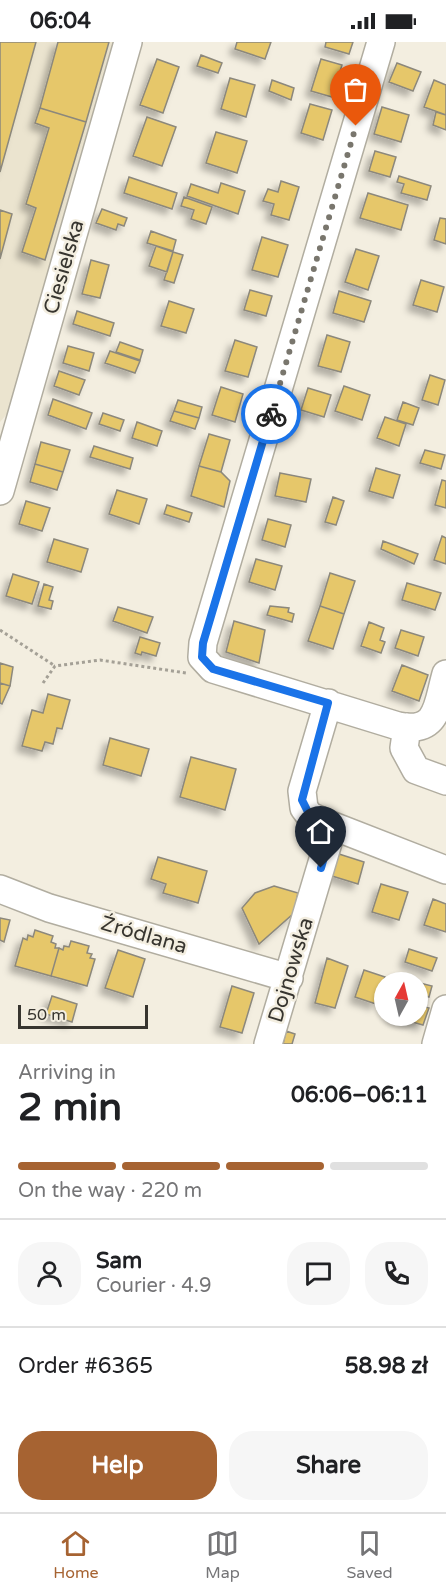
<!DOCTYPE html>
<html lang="en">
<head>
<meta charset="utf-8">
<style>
	:root { --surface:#fff; --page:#f6f6f6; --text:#202124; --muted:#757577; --line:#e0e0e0; --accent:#a66332 }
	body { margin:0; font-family:"Varela Round",sans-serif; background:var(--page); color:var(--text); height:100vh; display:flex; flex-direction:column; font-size:22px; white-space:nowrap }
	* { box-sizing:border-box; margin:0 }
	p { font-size:20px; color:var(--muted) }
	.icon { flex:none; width:33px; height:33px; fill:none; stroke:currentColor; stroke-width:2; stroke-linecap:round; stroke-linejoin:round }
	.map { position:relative; height:1002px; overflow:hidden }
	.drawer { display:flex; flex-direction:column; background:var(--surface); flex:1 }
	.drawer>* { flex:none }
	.needle { width:39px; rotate:8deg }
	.controls { position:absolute; left:374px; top:930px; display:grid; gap:12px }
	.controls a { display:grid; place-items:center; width:54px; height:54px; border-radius:50%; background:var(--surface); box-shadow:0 2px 4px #0004; font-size:30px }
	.scale { position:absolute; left:18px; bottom:15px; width:130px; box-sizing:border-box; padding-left:6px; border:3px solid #37352f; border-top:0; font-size:16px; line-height:21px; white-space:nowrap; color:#37352f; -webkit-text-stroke:4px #f3eee0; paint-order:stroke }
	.pin { position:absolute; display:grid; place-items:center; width:51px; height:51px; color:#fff; margin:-62px -26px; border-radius:50% 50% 50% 0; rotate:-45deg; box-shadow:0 0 6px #0007 }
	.pin .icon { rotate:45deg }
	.courier { position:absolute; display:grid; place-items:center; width:60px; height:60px; margin:-30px; border:4px solid #1a73e8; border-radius:50%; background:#fff; color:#222; box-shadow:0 2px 8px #0007 }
	.summary em { font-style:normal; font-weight:700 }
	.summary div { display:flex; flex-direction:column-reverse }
	.summary { display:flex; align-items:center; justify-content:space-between; height:102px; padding:0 18px }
	h1 { font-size:39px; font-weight:700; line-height:45px }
	.bar { display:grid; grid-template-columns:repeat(4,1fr); gap:9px 6px; align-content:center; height:72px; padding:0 18px }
	.bar i { height:8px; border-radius:4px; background:var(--line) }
	.bar .on { background:var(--accent) }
	.bar p { grid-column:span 4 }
	.line { display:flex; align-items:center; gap:15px; padding:0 18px; border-top:2px solid var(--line) }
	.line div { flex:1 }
	.round { display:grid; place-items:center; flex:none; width:63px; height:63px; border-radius:24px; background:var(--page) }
	.primary-button { display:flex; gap:12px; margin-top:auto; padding:12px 18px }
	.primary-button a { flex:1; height:69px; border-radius:24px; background:var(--accent); color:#fff; font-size:24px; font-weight:700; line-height:69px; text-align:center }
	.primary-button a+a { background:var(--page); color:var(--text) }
	.status { display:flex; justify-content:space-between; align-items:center; height:42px; padding:0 30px; background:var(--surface); direction:ltr }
	.status svg { height:16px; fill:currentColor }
	.dock { display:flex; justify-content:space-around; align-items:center; height:84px; border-top:2px solid var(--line); background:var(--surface); font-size:16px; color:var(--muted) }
	.dock a { display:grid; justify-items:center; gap:3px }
	.dock .on { color:var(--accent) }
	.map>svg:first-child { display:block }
	.built { fill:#ebe4cf }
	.building { fill:#e6c76b; stroke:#8c887c; stroke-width:1.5; filter:url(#shadow) }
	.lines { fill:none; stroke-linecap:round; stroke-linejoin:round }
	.minor-casing { stroke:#b1ada0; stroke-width:30 }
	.path { stroke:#a4a096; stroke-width:3; stroke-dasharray:3 3; stroke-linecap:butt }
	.minor { stroke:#fff; stroke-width:27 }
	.done { stroke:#79766d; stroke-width:6; stroke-dasharray:0 10.8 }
	.route { stroke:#1a73e8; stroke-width:8 }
	.labels { text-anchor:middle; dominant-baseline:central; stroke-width:5; stroke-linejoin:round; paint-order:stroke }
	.street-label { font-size:21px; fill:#37352f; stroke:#f3eee0 }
</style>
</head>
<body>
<div class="status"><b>06:04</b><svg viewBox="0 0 49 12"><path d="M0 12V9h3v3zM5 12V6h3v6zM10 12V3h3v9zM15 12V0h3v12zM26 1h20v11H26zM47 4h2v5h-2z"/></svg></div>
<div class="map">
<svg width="446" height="1002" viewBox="0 0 446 1002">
	<defs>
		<filter id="shadow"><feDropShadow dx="-5.5" dy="5.5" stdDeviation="3" flood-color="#0004"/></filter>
	</defs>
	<rect width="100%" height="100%" fill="#f3eee0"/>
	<!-- built -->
	<path class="built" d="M0 0H139L52 319 0 380Z"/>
	<!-- building -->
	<path class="building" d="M0 0H36L0 130Z
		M58 0H109L86 80 40 66Z
		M237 0H271L265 17 235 7Z
		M326 0H353L349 12 325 5Z
		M201 13 222 21 218 31 197 24Z
		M157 17 179 25 163 71 140 63Z
		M321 17 342 23 332 55 311 49Z
		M397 21 421 30 413 49 389 40Z
		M230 36 255 43 246 75 221 67Z
		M272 38 294 46 291 58 269 49Z
		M434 38 446 43V73L424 65Z
		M310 62 332 68 323 98 301 91Z
		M382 65 409 73 401 100 374 92Z
		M40 66 86 80 45 218 22 210 36 166 26 162 49 86 35 81Z
		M436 70 446 73V88L433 83Z
		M147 75 176 85 162 124 133 114Z
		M216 90 247 99 237 131 206 121Z
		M375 109 396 115 390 135 369 129Z
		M399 134 431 144 427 158 401 151 404 142 397 140Z
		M129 135 177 151 172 167 124 151Z
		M281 139 299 145 289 178 271 173 274 162 263 159 268 147 278 150Z
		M221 141 245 149 238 172 187 154 191 142 218 151Z
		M368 151 408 163 401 188 360 176Z
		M184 155 212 165 206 182 191 177 194 168 181 164Z
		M102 167 127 176 124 184 118 182 116 188 96 181Z
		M0 168 12 172 0 217Z
		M440 176 446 177V202L434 198Z
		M151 189 176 198 173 209 147 201Z
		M262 195 288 203 278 235 252 228Z
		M156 204 173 210 167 230 149 224Z
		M356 207 379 214 368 248 345 240Z
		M173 210 183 213 174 241 164 238Z
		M91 218 109 223 100 256 82 252Z
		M421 238 444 245 437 270 413 263Z
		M250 248 272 254 266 274 244 268Z
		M339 249 371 259 364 280 333 271Z
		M169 259 194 267 186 291 161 284Z
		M77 269 114 281 110 294 73 282Z
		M327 293 350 300 341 330 318 324Z
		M235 298 257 305 248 335 225 329Z
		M120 300 143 308 140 318 116 310Z
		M68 304 94 311 89 329 63 321Z
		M110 309 140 319 135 331 105 321Z
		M59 329 85 338 79 353 54 344Z
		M430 333 445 338 438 363 422 358Z
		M344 344 370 353 362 378 335 369Z
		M221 345 243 352 235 380 212 373Z
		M308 346 331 353 324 375 301 368Z
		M53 357 92 371 86 387 48 373Z
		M178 358 202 365 199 376 174 369Z
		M403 360 419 366 413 383 397 378Z
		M174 369 199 376 195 387 170 379Z
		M103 371 124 378 120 389 99 382Z
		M385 375 406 382 399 404 377 396Z
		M137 380 162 389 157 404 132 396Z
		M209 392 230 398 221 430 199 424Z
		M41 400 70 408 63 430 35 422Z
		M94 404 133 416 130 427 90 415Z
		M425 408 445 413 441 427 420 421Z
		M35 422 63 430 57 448 30 440Z
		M199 424 221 430 230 439 224 465 191 454Z
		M376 426 400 433 393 456 369 449Z
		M280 431 311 437 306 460 275 454Z
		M442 438 446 439V466L435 463Z
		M117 448 147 457 139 482 109 472Z
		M333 455 344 459 336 483 325 480Z
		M26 459 50 466 42 489 19 482Z
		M167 463 192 471 189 480 164 472Z
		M268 477 291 483 285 505 262 498Z
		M442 494 446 496V522L434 518Z
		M54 497 88 507 81 530 47 520Z
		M383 499 418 512 414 522 381 507Z
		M256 517 282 524 275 548 249 540Z
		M330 531 355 539 344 572 320 564Z
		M13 532 39 540 32 562 6 554Z
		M407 541 441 551 435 568 402 558Z
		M44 542 53 545 49 558 53 559 51 567 38 564Z
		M270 564 289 566 288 570 294 572 292 580 267 573Z
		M320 564 344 572 333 607 308 599Z
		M118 565 153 575 147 591 113 579Z
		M234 579 265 588 259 621 226 610Z
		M369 580 384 586 380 598 385 600 381 611 361 604Z
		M401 588 424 595 418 614 395 606Z
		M140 595 160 601 156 614 142 610 141 613 135 611Z
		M0 621 13 625 10 644 0 641Z
		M402 623 428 633 419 659 392 649Z
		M0 641 10 644 2 662 0 661Z
		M48 652 70 658 62 687 57 686 53 702 45 700 42 709 22 704 32 668 43 671Z
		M110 696 149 707 141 734 103 723Z
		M191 715 236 727 225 768 180 755Z
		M339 812 364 820 358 842 332 834Z
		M158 815 207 829 198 861 163 851 166 842 151 837Z
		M381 842 408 850 399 878 372 870Z
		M274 844 298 851 294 871 259 902 242 866 255 851Z
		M433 857 446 862V890L424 883Z
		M0 876 10 878 4 900 0 898Z
		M35 888 53 894 51 900 56 902 55 906H59L51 934 15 924 23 896 27 898 28 893 33 895Z
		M71 899 89 904 87 911 92 912 90 916 95 917 87 944 51 934 59 906 63 908 64 904 69 905Z
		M409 907 437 916 432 929 405 920Z
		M118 908 145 917 133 955 105 946Z
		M327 916 348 924 335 966 315 961Z
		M364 928 385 935 376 962 355 955Z
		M396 935 432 944 429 955 417 952V940H394Z
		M232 944 254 951 242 991 220 985Z
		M52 954 77 962 72 980 46 972Z
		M417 963 429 966 423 983 391 974H417Z
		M286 989 295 992 292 1002H283Z"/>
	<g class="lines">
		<!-- minor casing -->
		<g class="minor-casing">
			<path id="minor" d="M381 0 203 601 202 615 213 627 398 684C439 692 437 663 446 632
				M0 449 128 0
				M328 661 302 749 304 766 310 774 333 784 446 828
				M407 685 404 706 416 728 446 739
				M0 847 49 866 289 936
				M268 1002 333 784
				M436 1002 446 967"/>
		</g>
		<!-- path -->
		<path class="path" d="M0 588 55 624
			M43 641 55 624 100 618 186 631"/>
		<!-- minor -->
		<use href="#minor" class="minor"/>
	</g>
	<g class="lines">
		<!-- done -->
		<path class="done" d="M271 372 356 84"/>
		<!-- route -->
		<path class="route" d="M271 372 203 601 202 615 213 627 328 661 302 758 310 774 333 784 321 826"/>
	</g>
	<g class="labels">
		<!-- street labels -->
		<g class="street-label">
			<text transform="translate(64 225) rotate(-74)">Ciesielska</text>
			<text transform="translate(144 893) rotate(16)">Źródlana</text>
			<text transform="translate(291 928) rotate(-73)">Dojnowska</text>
		</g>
	</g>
</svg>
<div class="controls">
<a><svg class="needle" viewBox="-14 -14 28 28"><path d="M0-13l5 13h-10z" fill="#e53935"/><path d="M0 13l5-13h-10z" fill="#757577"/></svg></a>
</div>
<div class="scale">50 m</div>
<div class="pin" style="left:356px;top:84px;background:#ea580c"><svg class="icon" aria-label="bag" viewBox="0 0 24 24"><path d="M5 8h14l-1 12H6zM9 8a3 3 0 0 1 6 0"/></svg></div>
<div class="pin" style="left:321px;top:826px;background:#1f2937"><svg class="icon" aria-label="home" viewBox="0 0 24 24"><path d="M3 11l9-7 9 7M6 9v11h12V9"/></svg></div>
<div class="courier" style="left:271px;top:372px"><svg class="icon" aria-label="bike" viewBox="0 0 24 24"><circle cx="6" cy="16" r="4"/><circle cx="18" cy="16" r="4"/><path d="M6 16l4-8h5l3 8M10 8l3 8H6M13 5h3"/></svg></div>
</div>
<section class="drawer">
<div class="summary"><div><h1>2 min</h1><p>Arriving in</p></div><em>06:06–06:11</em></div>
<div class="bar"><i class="on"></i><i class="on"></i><i class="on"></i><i></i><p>On the way · 220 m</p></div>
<div class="line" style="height:108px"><a class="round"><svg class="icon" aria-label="person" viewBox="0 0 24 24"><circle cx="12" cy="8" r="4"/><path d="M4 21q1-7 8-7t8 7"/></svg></a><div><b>Sam</b><p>Courier · 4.9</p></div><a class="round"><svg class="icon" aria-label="chat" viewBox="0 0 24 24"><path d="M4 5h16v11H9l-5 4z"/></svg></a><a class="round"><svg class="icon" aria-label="phone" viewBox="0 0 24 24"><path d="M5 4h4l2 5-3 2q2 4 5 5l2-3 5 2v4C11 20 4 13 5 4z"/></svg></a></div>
<div class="line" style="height:78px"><div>Order #6365</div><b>58.98 zł</b></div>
<div class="primary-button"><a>Help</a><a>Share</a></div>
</section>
<nav class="dock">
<a class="on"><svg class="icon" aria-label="home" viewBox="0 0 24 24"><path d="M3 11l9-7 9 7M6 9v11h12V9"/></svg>Home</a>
<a><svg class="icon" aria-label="map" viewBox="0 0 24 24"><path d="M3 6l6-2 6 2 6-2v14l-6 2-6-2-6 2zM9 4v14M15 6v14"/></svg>Map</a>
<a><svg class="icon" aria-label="saved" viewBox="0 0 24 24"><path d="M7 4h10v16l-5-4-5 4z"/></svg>Saved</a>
</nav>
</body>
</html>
